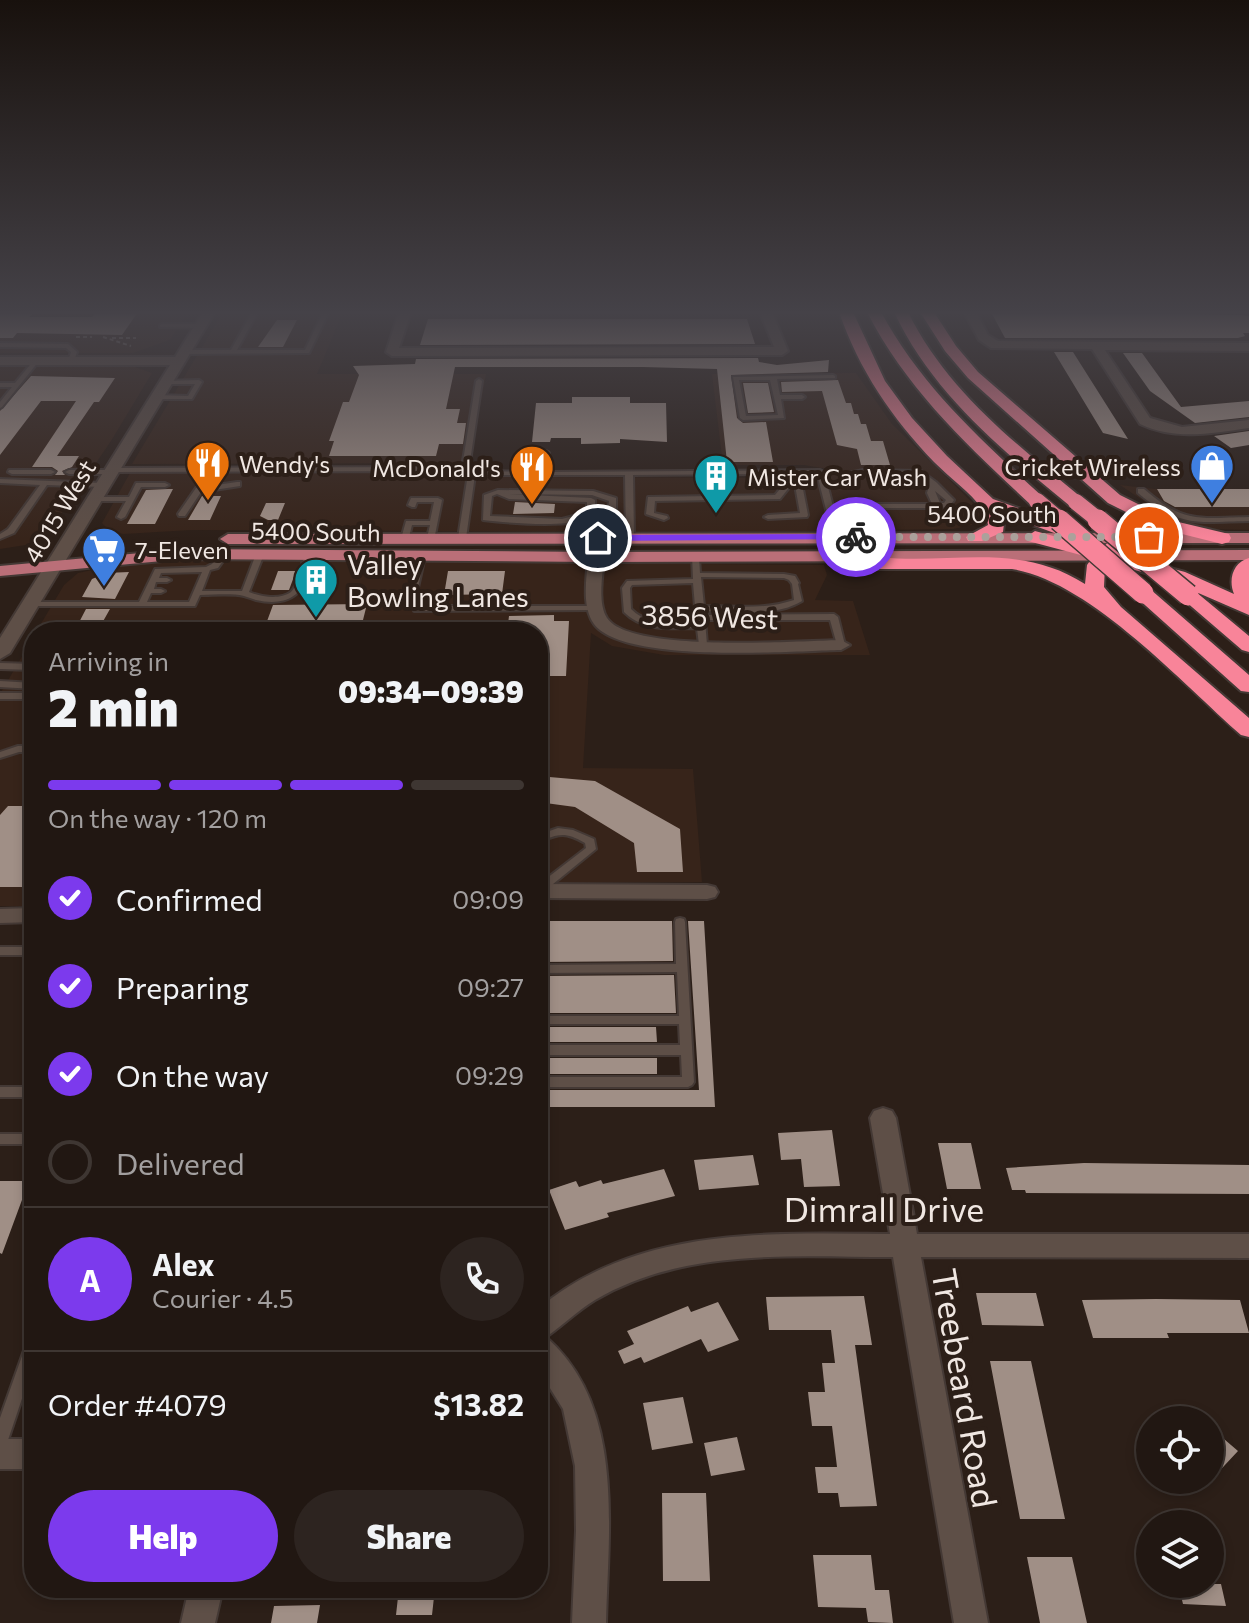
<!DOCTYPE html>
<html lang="en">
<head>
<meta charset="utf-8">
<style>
	:root { --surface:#211712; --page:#2d2420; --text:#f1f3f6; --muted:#a29f9f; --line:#3e3632; --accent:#7c3aed }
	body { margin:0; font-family:Commissioner,sans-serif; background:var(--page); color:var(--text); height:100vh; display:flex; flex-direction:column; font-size:30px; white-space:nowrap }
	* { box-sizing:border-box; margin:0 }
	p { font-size:26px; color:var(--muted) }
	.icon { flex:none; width:44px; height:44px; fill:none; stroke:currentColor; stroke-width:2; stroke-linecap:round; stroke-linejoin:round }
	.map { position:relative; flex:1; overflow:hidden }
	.drawer { position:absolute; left:24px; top:622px; width:524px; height:976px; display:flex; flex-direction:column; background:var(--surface); border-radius:32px; box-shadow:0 4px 12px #0003,0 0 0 2px var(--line) }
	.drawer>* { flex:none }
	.fabs { position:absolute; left:1136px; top:1406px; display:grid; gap:16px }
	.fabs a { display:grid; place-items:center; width:88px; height:88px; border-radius:50%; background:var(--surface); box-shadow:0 4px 12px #0003,0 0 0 2px var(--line); font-size:40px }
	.pin { position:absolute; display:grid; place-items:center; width:68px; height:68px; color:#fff; margin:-34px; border:4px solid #fff; border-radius:50%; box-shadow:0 2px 8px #0007 }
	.courier { position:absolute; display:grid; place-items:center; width:80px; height:80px; margin:-40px; border:6px solid #7c3aed; border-radius:50%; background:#fff; color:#222; box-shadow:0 2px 10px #0007 }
	.headline em { font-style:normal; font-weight:800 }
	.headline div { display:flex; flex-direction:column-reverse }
	.headline { display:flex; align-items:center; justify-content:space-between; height:136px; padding:0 24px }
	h1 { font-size:52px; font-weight:800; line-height:60px }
	.bar { display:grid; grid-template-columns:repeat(4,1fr); gap:12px 8px; align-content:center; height:96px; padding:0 24px }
	.bar i { height:10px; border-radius:6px; background:var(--line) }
	.bar .selected { background:var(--accent) }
	.bar p { grid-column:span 4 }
	.line { display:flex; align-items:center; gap:20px; padding:0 24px; border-top:2px solid var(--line) }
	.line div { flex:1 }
	.round { display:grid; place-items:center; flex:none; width:84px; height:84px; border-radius:42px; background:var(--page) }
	ol { padding:0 24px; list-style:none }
	li { display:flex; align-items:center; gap:24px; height:88px }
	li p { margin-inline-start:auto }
	li .icon { padding:8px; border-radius:50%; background:var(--accent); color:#fff; stroke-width:4 }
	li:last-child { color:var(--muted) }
	li i { width:44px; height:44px; border:4px solid var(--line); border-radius:50% }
	.primary-button { display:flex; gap:16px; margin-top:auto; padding:16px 24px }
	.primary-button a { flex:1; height:92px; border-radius:48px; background:var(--accent); color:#fff; font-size:32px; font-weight:800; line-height:92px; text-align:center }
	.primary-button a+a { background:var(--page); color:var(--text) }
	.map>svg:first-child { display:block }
	.built { fill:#37241a }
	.building { fill:#a08f86 }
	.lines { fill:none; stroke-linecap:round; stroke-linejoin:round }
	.service-casing { stroke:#443935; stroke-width:4 }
	.minor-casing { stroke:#443935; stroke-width:4 }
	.tertiary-casing { stroke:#443935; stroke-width:4 }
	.primary-casing { stroke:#443935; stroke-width:4 }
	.motorway-casing { stroke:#443935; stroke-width:4 }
	.path { stroke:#7e736d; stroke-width:2; stroke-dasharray:4 3; stroke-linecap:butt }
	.service { fill:#5e4f47; fill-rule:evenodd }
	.minor { fill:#5e4f47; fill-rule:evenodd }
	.tertiary { fill:#5e4f47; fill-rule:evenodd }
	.primary { fill:#ba6f78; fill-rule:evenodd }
	.motorway { fill:#f88499; fill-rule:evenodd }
	.motorway-bridge-far1-casing { stroke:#443935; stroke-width:19; stroke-linecap:butt }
	.motorway-bridge-casing { stroke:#443935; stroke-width:24; stroke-linecap:butt }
	.motorway-bridge-far1 { stroke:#f88499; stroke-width:16 }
	.motorway-bridge { stroke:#f88499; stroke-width:21 }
	.route { fill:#7c3aed }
	.done { stroke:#aba19b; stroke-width:8; stroke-dasharray:0 14.4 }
	.labels { text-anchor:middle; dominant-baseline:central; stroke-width:8; stroke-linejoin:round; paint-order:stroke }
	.far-poi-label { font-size:24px; fill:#f0e7e2; stroke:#2c1f18; text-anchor:start }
	.far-street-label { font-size:24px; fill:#f0e7e2; stroke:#2c1f18 }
	.poi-label { font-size:28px; fill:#f0e7e2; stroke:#2c1f18; text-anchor:start }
	.street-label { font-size:28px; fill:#f0e7e2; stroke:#2c1f18 }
	.near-street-label { font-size:34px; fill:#f0e7e2; stroke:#2c1f18 }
</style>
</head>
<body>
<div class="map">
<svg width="1249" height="1623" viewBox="0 0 1249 1623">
	<rect width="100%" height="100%" fill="#2c1f18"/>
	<!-- built -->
	<path class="built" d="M0 312H188L170 340 133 353H0Z
		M223 312H343L317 374H486L470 463 132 464Z
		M0 367H135L152 373 111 441 49 532 26 545 0 549Z
		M856 373 892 424 983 513 986 522 953 529 741 532 191 530 124 534 111 532 102 523 130 473 457 472 481 477 810 478 828 469 804 465H723L712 374Z
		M1120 485 1155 489H1249V530L1202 529 1179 525Z
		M198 560 824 565 827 575 815 600 853 601 870 655H664L612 646 591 633 583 768 693 769 702 882H538V632H36L64 585 78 573 116 565Z
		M34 636V906H0V694Z"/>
	<!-- building -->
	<path class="building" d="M0 312H34L29 317H92L96 312H138L122 335 17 333 13 338H0Z
		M991 312 1242 315 1249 316V333H1243L1245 336 1238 338H1005Z
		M428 319H747L755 344 420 345Z
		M277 320H297L283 347H258Z
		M1054 352H1073L1128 439 1103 433Z
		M1123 353H1142L1181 407 1249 401V417L1195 423 1150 391Z
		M758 358 759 362 777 365 829 360 828 372 731 375 737 418 743 423 766 422 773 462H727L717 369 643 367H455L446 409H460L457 423H466L463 444H439L436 456H329L334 441H329L343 402H349L359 375 353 366 415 364 416 359Z
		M31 376 115 378 99 402H94L57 456H79L72 467 62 471 65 475H55L58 471 52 467H32L76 401H41L0 455V411Z
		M838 380 846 403H851L854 414H858L861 424H866L871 441H883L890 465H861L857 449 837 445 822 391 782 392 781 382Z
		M743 383H768L774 412 748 413Z
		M572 397H630V403H666L667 442 620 439V443L581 444V438H551L550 442H532L536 403H572Z
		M1249 431V445L1231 448 1214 436Z
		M168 489H173L155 524H127L146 490Z
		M1157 489H1249V507H1175L1164 501Z
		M202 496H221L210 520H188Z
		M515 502 555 504 554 513 513 514Z
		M266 503H285L278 520H268L260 516Z
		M278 571H296L289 590H271Z
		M448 571H505L502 594 444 595Z
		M129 572 115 599 82 597 92 579 106 573Z
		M367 604 360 632H263L273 605Z
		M86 609H110L97 632H74Z
		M554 615V621H569L566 676H538V632H507L509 616Z
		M538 776 595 781 680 829 683 872H637L634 843 575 807 538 802Z
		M8 806H34V887H0V815Z
		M538 921H672L673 961 538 962Z
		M688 921H704L715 1107H538V1090H699Z
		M674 975 676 1013H538V976Z
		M538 1027H656L657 1042H538Z
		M538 1058H657V1074H538Z
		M832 1130 840 1186 804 1187 801 1159 781 1160 778 1133Z
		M938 1143H971L981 1189H947Z
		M753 1155 759 1185 699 1190 694 1160Z
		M1084 1163 1249 1165V1194L1026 1193 1025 1190H1012L1006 1168Z
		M664 1169 675 1196 607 1213 609 1217 565 1230 549 1190 576 1181 579 1187 601 1180 603 1184Z
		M0 1181H29L2 1254 0 1253Z
		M976 1293H1036L1044 1326 982 1325Z
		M864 1296 872 1345H855L877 1506 840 1507 838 1493H818L815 1467H837L832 1426H812L808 1392H825L822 1363H835L831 1330H769L766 1297Z
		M1156 1299 1240 1300 1249 1333H1167L1169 1338H1093L1082 1300Z
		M718 1302 739 1340 708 1352 701 1339 644 1363 641 1357 624 1364 618 1351 634 1344 627 1331 688 1306 691 1312Z
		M990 1361H1031L1065 1519H1020Z
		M683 1397 693 1443 652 1450 643 1403Z
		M1210 1427 1238 1451 1210 1481Z
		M737 1437 745 1470 711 1476 704 1443Z
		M662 1493H706L710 1581H663Z
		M813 1555H871L875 1590H889L893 1623 868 1622 866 1608 818 1607Z
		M1027 1557H1072L1087 1623H1040Z
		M1178 1584H1221L1226 1606 1183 1604Z
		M399 1588H435L432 1615H396Z
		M320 1605 317 1623H271L274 1606Z"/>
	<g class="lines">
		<!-- service casing -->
		<g class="service-casing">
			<path id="service" d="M252 312H258L237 350H305L323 312H329L309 353 183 354 180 352 183 350H231Z
				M162 324H200L203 326 200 328 160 327V325Z
				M0 343 68 344 77 352 74 361 71 363 68 361 71 352 66 348 0 347Z
				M34 360 39 361 2 407 0 408V402L12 387H0V383H15Z
				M833 375 835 376V378L777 379 780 395H802L805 397 802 399H781L784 418 743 420 740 418 733 377ZM739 380H770L778 415 746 416Z
				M479 379 482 381 469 468 474 471 542 472 543 453 546 451 549 453V472L820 470 824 472 841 537 837 539 833 537 817 474H800L808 515 807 517 768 519 764 517 768 515 800 513 793 474H783L788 489 780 499 655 501 654 513 667 516 668 518 664 520 646 514 648 497 775 495 780 489 776 474 633 475 634 538 630 540 626 538 625 475H475L466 538 462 540 458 538 468 474 464 471 113 472 110 474H69L65 472 69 470H109L112 468 462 467 476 381Z
				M199 380 202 382 192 399H156L153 397 156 395 188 396 195 384H165L162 382 163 381Z
				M9 470H51L55 472 51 474H12L8 472Z
				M863 470 921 471 936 482 954 500 949 507 937 508H859V504H932L927 493 929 486 916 475 863 474 855 476 850 485H844L843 483 849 473ZM935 491 946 500 944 503H940Z
				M0 479 102 483 106 485 102 487 47 485 14 533 0 539V534L8 529 40 485 0 483Z
				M237 482H240V486L201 492 185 516H179L178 514 196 488Z
				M136 483H165L169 485 165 487H141L125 517 121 519 117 517 126 501H94L90 499 94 497H129Z
				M1138 489H1144C1184 524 1199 518 1249 517V521C1197 522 1180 528 1138 493Z
				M498 490 593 491 616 498V512C586 529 518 524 483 520L484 495ZM497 494 509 499 587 502V510L585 513 562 519 490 516 492 496ZM509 494 592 495 609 501 608 511 590 516 595 510V500L591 498Z
				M411 498H438L442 500 434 540H428L427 538 430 525H412L408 541H405L401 539 406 521H430L434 502H417L415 507H412L408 505Z
				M221 552H227L228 554 218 568 210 570 202 591H242L256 554 260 552 264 554 249 592C261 597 280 600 291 592 296 587 298 579 301 574L299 572 306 553H312L313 555 307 572 304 574 306 576C300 601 279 605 256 600 252 599 248 597 244 596 231 593 214 595 200 595L195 606H30L26 604 30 602H139L155 569 206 567 212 564ZM202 572 189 602H147L151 593H161L165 591 161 589H154L156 582H167L171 580 167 578H159L161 573Z
				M418 554H424L425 556 417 592 421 606H596L600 608 596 610 414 611 409 592Z
				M692 555H695L699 557 700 573 784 574 795 576 799 583 798 584 802 601C774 618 735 611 704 611V615L834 614 838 617 845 645 841 648 837 645 830 620H705L707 645 703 648 699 645 697 628C671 628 644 632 624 612L622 588 627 581 693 579ZM701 577 784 578 789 580 792 584 794 600C765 610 734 606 704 606ZM693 583 695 606 694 608 696 610 695 618 697 623C674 623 649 627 631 609L630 588 632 585Z
				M0 663 34 664V670L0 669Z
				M0 681 34 683V689L0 687Z
				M0 693H34V699H0Z
				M18 746H34V752H19L0 758V752Z
				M558 828 573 830 594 839 596 849 542 893 538 894V885L586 848 585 843C564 831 559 834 538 842V835Z
				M680 918 684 919 685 922 694 1082 692 1085 688 1087H538V1077H682L681 1055H538V1045H680L679 1024H538V1016H679L677 972 538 973V965L676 964 675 922 676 919Z
				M0 947H34V955H0Z
				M0 1087H34V1097H0Z
				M0 1134H34V1144H0Z
				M34 1335V1363L8 1440 5 1445 0 1447V1418L27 1342 29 1337Z"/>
		</g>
		<!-- minor casing -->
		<g class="minor-casing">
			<path id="minor" d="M399 312H411L399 348 774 347 760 312H772L788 351 782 355 392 356 386 352Z
				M964 312H976L988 335 998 341 1249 343V351L1105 350 1150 418 1182 427 1249 420V428C1212 433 1176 441 1140 424L1092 349 991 348 979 340Z
				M596 552 604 557C603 574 597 602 607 618 630 653 799 641 841 640L850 645 841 650C791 651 624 664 594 624 581 606 587 577 588 557Z
				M538 884 707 885 715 887 718 892 715 897 707 899 538 898Z
				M34 908V922L0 923V909Z
				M883 1108 892 1111 896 1118 917 1234H1249V1258L921 1257 988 1623H954L893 1257C793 1257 685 1247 595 1300 577 1311 563 1325 546 1337 626 1407 608 1529 606 1623H572L576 1531 575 1466 563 1409 538 1369V1309C636 1226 769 1233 890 1234L870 1118 874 1111Z
				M0 1439H34V1469H0Z
				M189 1588H223L215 1623H181Z"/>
		</g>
		<!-- tertiary casing -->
		<g class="tertiary-casing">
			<path id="tertiary" d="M203 312H215L10 653 0 659V638L170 365H0V357H175Z"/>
		</g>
		<!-- primary casing -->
		<g class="primary-casing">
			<path id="primary" d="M1249 533V543L228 544 220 539 228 534Z
				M184 549 596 552 1249 550V560L596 562 184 559 0 576V566Z"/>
		</g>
		<!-- motorway casing -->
		<g class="motorway-casing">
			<path id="motorway" d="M839 312H853L885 381 912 418 947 456 993 499 1069 526 1072 530 1069 534H1057L1005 515 1003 532 982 541H968L966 537 988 525 986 514C973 494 951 479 934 462 892 418 859 370 839 312Z
				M867 312H881C921 386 981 440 1043 497L1046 501 1043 505H1031C968 446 907 390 867 312Z
				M894 312H908C947 391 1015 443 1082 498L1085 502 1082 506H1070C1001 449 933 394 894 312Z
				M920 312H934L956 346 978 372 1120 495 1170 520 1229 534 1231 538 1229 542 1222 544 1158 528 1108 503 968 378 945 351Z
				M1035 531 1101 549 1118 533H1132L1134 537 1118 554 1185 572 1234 594C1228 580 1233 562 1249 558V615L1196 592 1249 636V652L1242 650 1178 595 1181 591 1193 590 1171 580 1109 563 1105 566 1104 587 1121 607 1249 718V737L1241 735C1182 683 1089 581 1012 569H879L834 560 832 556 841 550C853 553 866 556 878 557 951 565 1018 541 1085 584L1087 565 1092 558 1028 541 1026 537Z
				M1143 587 1150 589 1249 675V692L1241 691 1136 597 1133 593Z"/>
		</g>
		<!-- path -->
		<path class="path" d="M76 337H92
			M103 337 131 346
			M112 338H136"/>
		<!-- service -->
		<use href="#service" class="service"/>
		<!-- minor -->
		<use href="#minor" class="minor"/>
		<!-- tertiary -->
		<use href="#tertiary" class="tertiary"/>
		<!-- primary -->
		<use href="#primary" class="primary"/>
		<!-- motorway -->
		<use href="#motorway" class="motorway"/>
		<!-- motorway-bridge-far1 casing -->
		<g class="motorway-bridge-far1-casing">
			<path id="motorway-bridge-far1" d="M1037 501 1062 522
				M1076 502 1101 522"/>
		</g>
		<!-- motorway-bridge casing -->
		<g class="motorway-bridge-casing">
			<path id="motorway-bridge" d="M1059 520 1143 593
				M1098 520 1188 595"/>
		</g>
		<!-- motorway-bridge-far1 -->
		<use href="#motorway-bridge-far1" class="motorway-bridge-far1"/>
		<!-- motorway-bridge -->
		<use href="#motorway-bridge" class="motorway-bridge"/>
	</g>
	<!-- sky -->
	<linearGradient id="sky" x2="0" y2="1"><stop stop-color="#18110d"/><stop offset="0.58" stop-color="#454248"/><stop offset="1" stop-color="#454248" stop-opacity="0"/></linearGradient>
	<rect width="1249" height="539" fill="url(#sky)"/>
	<!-- route -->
	<path class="route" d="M856 534 859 535V539L598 541 593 538 598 535Z"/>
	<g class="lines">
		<!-- done -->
		<path class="done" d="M856 537H1149"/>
	</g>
	<!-- icons -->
	<defs>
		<g id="restaurant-pin" transform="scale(2.3)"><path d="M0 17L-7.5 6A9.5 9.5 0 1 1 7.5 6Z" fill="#e8710a" stroke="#2c1f18"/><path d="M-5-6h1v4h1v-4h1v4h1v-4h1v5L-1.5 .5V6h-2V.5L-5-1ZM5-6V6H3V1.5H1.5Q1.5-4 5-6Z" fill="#fff"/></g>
		<g id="shop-pin" transform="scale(2.3)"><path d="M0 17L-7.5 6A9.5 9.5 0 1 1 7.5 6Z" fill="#3f7fe0" stroke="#2c1f18"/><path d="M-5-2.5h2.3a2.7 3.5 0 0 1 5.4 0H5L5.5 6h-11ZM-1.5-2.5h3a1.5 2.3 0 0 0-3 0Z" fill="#fff"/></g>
		<g id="building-pin" transform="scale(2.3)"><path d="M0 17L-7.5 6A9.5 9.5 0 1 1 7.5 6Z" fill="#0f9aa8" stroke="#2c1f18"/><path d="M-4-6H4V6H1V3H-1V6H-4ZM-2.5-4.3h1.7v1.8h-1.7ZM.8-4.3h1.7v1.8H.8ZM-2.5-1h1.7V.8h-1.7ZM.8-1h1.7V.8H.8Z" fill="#fff"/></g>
		<g id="supermarket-pin" transform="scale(2.3)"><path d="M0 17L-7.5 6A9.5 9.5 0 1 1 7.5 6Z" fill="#3f7fe0" stroke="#2c1f18"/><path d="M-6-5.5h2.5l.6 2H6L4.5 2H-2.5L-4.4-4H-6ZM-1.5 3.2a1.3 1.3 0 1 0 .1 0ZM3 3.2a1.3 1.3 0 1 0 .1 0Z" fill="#fff"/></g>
	</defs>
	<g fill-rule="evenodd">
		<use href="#restaurant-pin" x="208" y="463"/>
		<use href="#shop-pin" x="1212" y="466"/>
		<use href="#restaurant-pin" x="532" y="467"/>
		<use href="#building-pin" x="716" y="476"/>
		<use href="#supermarket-pin" x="104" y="549"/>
		<use href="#building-pin" x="316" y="580"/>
	</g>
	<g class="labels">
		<!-- far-poi labels -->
		<g class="far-poi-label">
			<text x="239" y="463">Wendy's</text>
			<text x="1181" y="466" text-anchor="end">Cricket Wireless</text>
			<text x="501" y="467" text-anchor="end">McDonald's</text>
			<text x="747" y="476">Mister Car Wash</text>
			<text x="135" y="549">7-Eleven</text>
		</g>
		<!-- far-street labels -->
		<g class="far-street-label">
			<text transform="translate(59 511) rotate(-59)">4015 West</text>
			<text x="992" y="513">5400 South</text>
			<text transform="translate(316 531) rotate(1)">5400 South</text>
		</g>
		<!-- poi labels -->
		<g class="poi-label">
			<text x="347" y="564">Valley<tspan x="347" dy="32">Bowling Lanes</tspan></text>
		</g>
		<!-- street labels -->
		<g class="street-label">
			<text transform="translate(710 616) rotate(2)">3856 West</text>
		</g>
		<!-- near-street labels -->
		<g class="near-street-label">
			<text x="884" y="1208">Dimrall Drive</text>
			<text transform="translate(966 1388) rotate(80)">Treebeard Road</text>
		</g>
	</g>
</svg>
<div class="fabs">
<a><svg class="icon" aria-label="locate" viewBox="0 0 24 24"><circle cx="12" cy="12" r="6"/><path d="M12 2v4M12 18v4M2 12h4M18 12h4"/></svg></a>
<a><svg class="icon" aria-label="layers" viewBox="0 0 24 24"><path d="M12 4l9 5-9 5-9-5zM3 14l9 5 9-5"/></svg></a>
</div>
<div class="pin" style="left:1149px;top:537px;background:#ea580c"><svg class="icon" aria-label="bag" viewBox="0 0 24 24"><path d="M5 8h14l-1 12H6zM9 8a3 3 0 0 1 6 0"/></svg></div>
<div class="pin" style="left:598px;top:538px;background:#1f2937"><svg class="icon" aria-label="home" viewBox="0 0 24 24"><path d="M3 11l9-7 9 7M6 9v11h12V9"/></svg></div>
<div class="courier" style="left:856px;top:537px"><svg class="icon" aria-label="bike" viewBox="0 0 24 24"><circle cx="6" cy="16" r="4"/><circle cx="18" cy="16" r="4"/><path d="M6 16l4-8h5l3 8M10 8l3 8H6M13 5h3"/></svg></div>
<section class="drawer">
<div class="headline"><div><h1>2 min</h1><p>Arriving in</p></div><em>09:34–09:39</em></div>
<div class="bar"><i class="selected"></i><i class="selected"></i><i class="selected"></i><i></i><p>On the way · 120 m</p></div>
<ol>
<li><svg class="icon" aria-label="check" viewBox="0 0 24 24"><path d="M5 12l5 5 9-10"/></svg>Confirmed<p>09:09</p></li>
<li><svg class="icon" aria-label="check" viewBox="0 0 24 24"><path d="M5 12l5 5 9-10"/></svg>Preparing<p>09:27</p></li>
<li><svg class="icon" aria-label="check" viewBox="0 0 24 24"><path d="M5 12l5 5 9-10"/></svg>On the way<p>09:29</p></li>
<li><i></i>Delivered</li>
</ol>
<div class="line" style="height:144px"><b class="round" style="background:var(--accent);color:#fff">A</b><div><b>Alex</b><p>Courier · 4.5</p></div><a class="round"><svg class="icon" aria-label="phone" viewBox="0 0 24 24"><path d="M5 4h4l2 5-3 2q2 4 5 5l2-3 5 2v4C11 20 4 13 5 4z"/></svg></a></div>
<div class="line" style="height:104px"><div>Order #4079</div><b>$13.82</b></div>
<div class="primary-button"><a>Help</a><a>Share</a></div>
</section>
</div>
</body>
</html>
